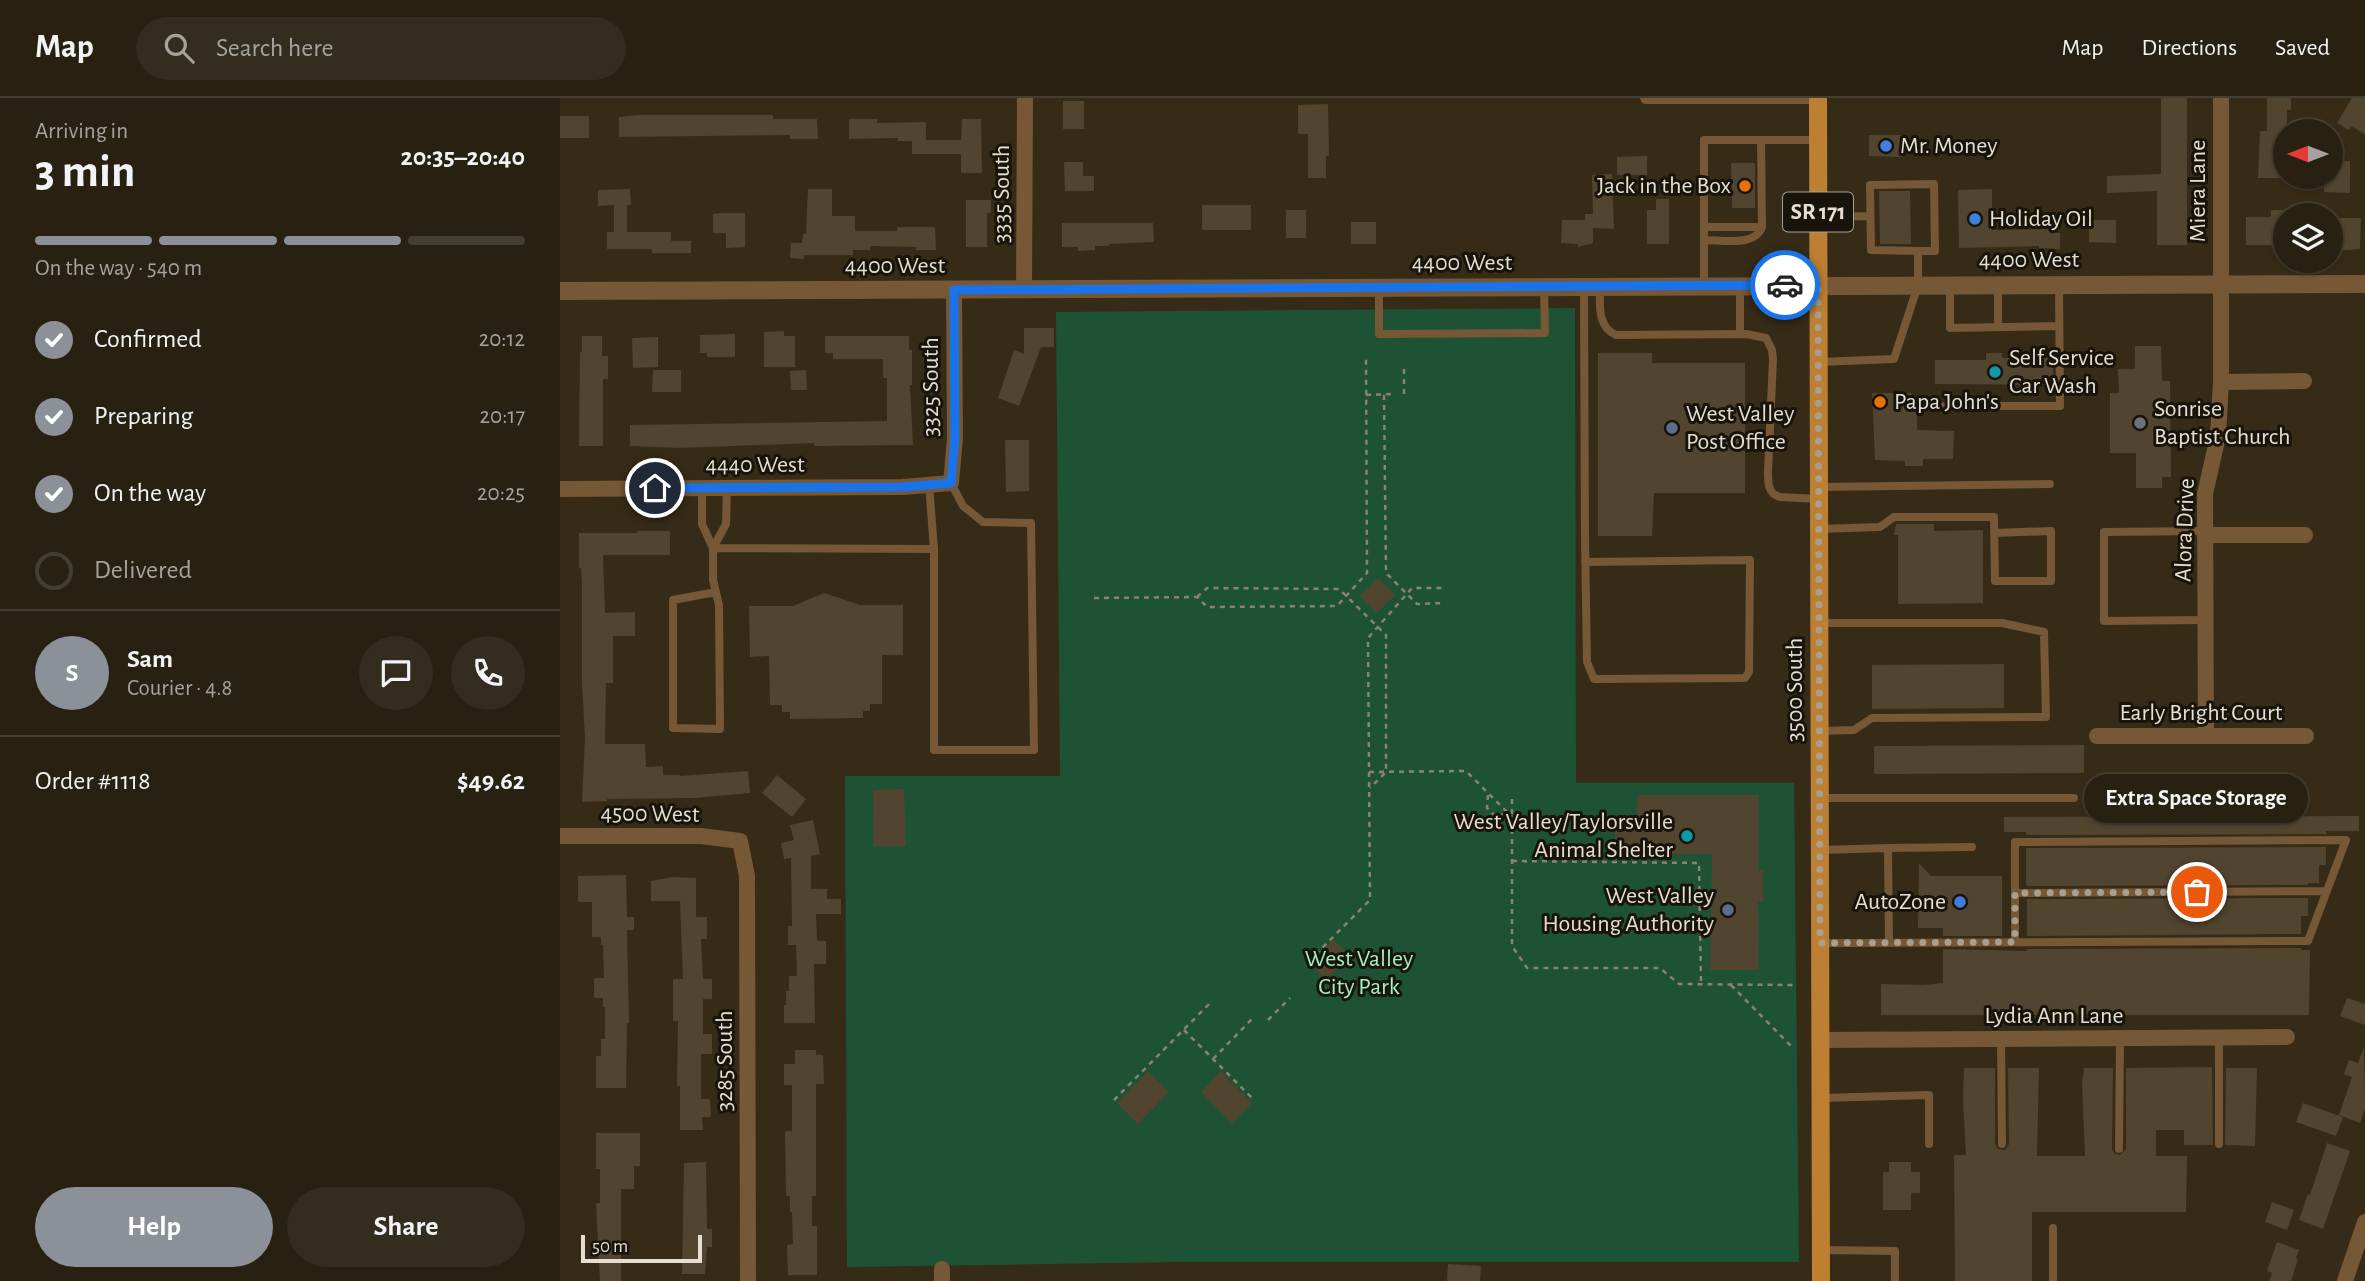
<!DOCTYPE html>
<html lang="en">
<head>
<meta charset="utf-8">
<style>
	:root { --surface:#282011; --page:#342d1f; --text:#f1f3f6; --muted:#a5a39f; --line:#443e31; --accent:#8c9099 }
	body { margin:0; font-family:"Alegreya Sans",sans-serif; background:var(--page); color:var(--text); height:100vh; display:flex; flex-direction:column; font-size:26px; white-space:nowrap }
	* { box-sizing:border-box; margin:0 }
	p { font-size:23px; color:var(--muted) }
	.icon { flex:none; width:38px; height:38px; fill:none; stroke:currentColor; stroke-width:2; stroke-linecap:round; stroke-linejoin:round }
	.map { position:relative; flex:1; overflow:hidden }
	.panel { display:flex; flex-direction:column; background:var(--surface); width:560px }
	.panel>* { flex:none }
	.needle { width:46px; rotate:270deg }
	.buttons { position:absolute; left:1713px; top:21px; display:grid; gap:14px }
	.buttons a { display:grid; place-items:center; width:70px; height:70px; border-radius:50%; background:var(--surface); box-shadow:0 2px 5px #0004,0 0 0 2px var(--line); font-size:35px }
	.scale { position:absolute; left:21px; bottom:18px; width:121px; box-sizing:border-box; padding-left:7px; border:4px solid #e5ded2; border-top:0; font-size:19px; line-height:24px; white-space:nowrap; color:#e5ded2; -webkit-text-stroke:5px #19140b; paint-order:stroke }
	.pin { position:absolute; display:grid; place-items:center; width:60px; height:60px; color:#fff; margin:-30px; border:4px solid #fff; border-radius:50%; box-shadow:0 2px 7px #0007 }
	.courier { position:absolute; display:grid; place-items:center; width:70px; height:70px; margin:-35px; border:5px solid #1a73e8; border-radius:50%; background:#fff; color:#222; box-shadow:0 2px 9px #0007 }
	.bubble { position:absolute; height:49px; border-radius:24px; background:var(--surface); box-shadow:0 2px 5px #0004,0 0 0 2px var(--line); font-size:23px; font-weight:700; line-height:49px; text-align:center }
	.head em { font-style:normal; font-weight:700 }
	.head div { display:flex; flex-direction:column-reverse }
	.head { display:flex; align-items:center; justify-content:space-between; height:119px; padding:0 35px }
	h1 { font-size:46px; font-weight:700; line-height:52px }
	.bar { display:grid; grid-template-columns:repeat(4,1fr); gap:10px 7px; align-content:center; height:84px; padding:0 35px }
	.bar i { height:9px; border-radius:5px; background:var(--line) }
	.bar .current { background:var(--accent) }
	.bar p { grid-column:span 4 }
	.line { display:flex; align-items:center; gap:18px; padding:0 35px; border-top:2px solid var(--line) }
	.line div { flex:1 }
	.round { display:grid; place-items:center; flex:none; width:74px; height:74px; border-radius:37px; background:var(--page) }
	ol { padding:0 35px; list-style:none }
	li { display:flex; align-items:center; gap:21px; height:77px }
	li p { margin-inline-start:auto }
	li .icon { padding:7px; border-radius:50%; background:var(--accent); color:#fff; stroke-width:4 }
	li:last-child { color:var(--muted) }
	li i { width:38px; height:38px; border:4px solid var(--line); border-radius:50% }
	.button { display:flex; gap:14px; margin-top:auto; padding:14px 35px }
	.button a { flex:1; height:80px; border-radius:42px; background:var(--accent); color:#fff; font-size:28px; font-weight:700; line-height:80px; text-align:center }
	.button a+a { background:var(--page); color:var(--text) }
	header { display:flex; align-items:center; gap:42px; box-sizing:border-box; height:98px; padding:0 35px; background:var(--surface); border-bottom:2px solid var(--line) }
	header strong { font-size:33px }
	nav { display:flex; gap:38px; margin-inline-start:auto; font-size:24px }
	.search { width:490px; height:63px; background:var(--page); display:flex; align-items:center; gap:18px; box-sizing:border-box; padding:0 24px; border-radius:38px; color:var(--muted); font-size:26px }
	main { display:flex; flex:1; min-height:0 }
	.map>svg:first-child { display:block }
	.green { fill:#1e5234 }
	.building { fill:#514530 }
	.lines { fill:none; stroke-linecap:round; stroke-linejoin:round }
	.path { stroke:#8b8272; stroke-width:2.5; stroke-dasharray:5 5; stroke-linecap:butt }
	.service { stroke:#765736; stroke-width:8 }
	.minor { stroke:#765736; stroke-width:16 }
	.tertiary { stroke:#765736; stroke-width:18 }
	.primary { stroke:#bd8033; stroke-width:18 }
	.done { stroke:#a89f91; stroke-width:7; stroke-dasharray:0 12.6 }
	.route { stroke:#1a73e8; stroke-width:9 }
	.shop-dot { fill:#3f7fe0; stroke:#19140b; stroke-width:2.5 }
	.food-dot { fill:#e8710a; stroke:#19140b; stroke-width:2.5 }
	.culture-dot { fill:#0f9aa8; stroke:#19140b; stroke-width:2.5 }
	.worship-dot { fill:#6b7280; stroke:#19140b; stroke-width:2.5 }
	.service-dot { fill:#5c6f8a; stroke:#19140b; stroke-width:2.5 }
	.labels { text-anchor:middle; dominant-baseline:central; stroke-width:6; stroke-linejoin:round; paint-order:stroke }
	.shield { fill:#19140b; stroke:#a8a196; stroke-width:2 }
	.shield-label { font-size:23px; font-weight:bold; fill:#e5ded2 }
	.poi-label { font-size:24px; fill:#e5ded2; stroke:#19140b; text-anchor:start }
	.street-label { font-size:24px; fill:#e5ded2; stroke:#19140b }
	.park-label { font-size:24px; fill:#9ff3be; stroke:#19140b }
</style>
</head>
<body>
<header>
<strong>Map</strong>
<div class="search"><svg class="icon" aria-label="search" viewBox="0 0 24 24"><circle cx="10" cy="10" r="6"/><path d="M15 15l6 6"/></svg>Search here</div>
<nav><a>Map</a><a>Directions</a><a>Saved</a></nav>
</header>
<main>
<section class="panel">
<div class="head"><div><h1>3 min</h1><p>Arriving in</p></div><em>20:35–20:40</em></div>
<div class="bar"><i class="current"></i><i class="current"></i><i class="current"></i><i></i><p>On the way · 540 m</p></div>
<ol>
<li><svg class="icon" aria-label="check" viewBox="0 0 24 24"><path d="M5 12l5 5 9-10"/></svg>Confirmed<p>20:12</p></li>
<li><svg class="icon" aria-label="check" viewBox="0 0 24 24"><path d="M5 12l5 5 9-10"/></svg>Preparing<p>20:17</p></li>
<li><svg class="icon" aria-label="check" viewBox="0 0 24 24"><path d="M5 12l5 5 9-10"/></svg>On the way<p>20:25</p></li>
<li><i></i>Delivered</li>
</ol>
<div class="line" style="height:126px"><b class="round" style="background:var(--accent);color:#fff">S</b><div><b>Sam</b><p>Courier · 4.8</p></div><a class="round"><svg class="icon" aria-label="chat" viewBox="0 0 24 24"><path d="M4 5h16v11H9l-5 4z"/></svg></a><a class="round"><svg class="icon" aria-label="phone" viewBox="0 0 24 24"><path d="M5 4h4l2 5-3 2q2 4 5 5l2-3 5 2v4C11 20 4 13 5 4z"/></svg></a></div>
<div class="line" style="height:91px"><div>Order #1118</div><b>$49.62</b></div>
<div class="button"><a>Help</a><a>Share</a></div>
</section>
<div class="map">
<svg width="1805" height="1183" viewBox="0 0 1805 1183">
	<rect width="100%" height="100%" fill="#362b17"/>
	<!-- green -->
	<path class="green" d="M1015 210 1016 685H1234L1239 1164H618L287 1169 285 678H500L496 214Z"/>
	<!-- building -->
	<path class="building" d="M1601 0H1627V147H1597V93L1547 95V78L1601 76Z
		M1707 0H1731V12H1727L1726 80H1698L1700 33H1707Z
		M1792 0H1805V36L1791 28 1789 32 1777 25Z
		M503 3H524V31H503Z
		M768 6 769 58H766V80H748V36H738V7Z
		M79 17H213V21H257L258 41H230V37L59 39V19Z
		M0 18H29V40H0Z
		M289 21H317V25L366 24V42H401L402 21H421L422 75H401V56H352V43H338V40L289 41Z
		M1309 37H1343V59L1309 58Z
		M1087 58V77H1057V59Z
		M1771 63H1790V95L1764 94V79H1771Z
		M504 64H523V78H534V93H505Z
		M1171 65H1195V110H1172Z
		M1052 76 1054 131 1033 130V145L1018 149V146L1001 145 1002 122H1025V116H1033L1032 77Z
		M70 91 71 107H67V134H111V143H131V155H92V151H47V134H54V107L38 108V92Z
		M248 91H272V118H295V133H337V129H375L376 152H356V149L310 148V152H293V157H244V161L230 160 231 145H242L243 136H246Z
		M1432 91V132L1490 131V135H1500V151L1479 150V148L1399 150 1398 92Z
		M1319 93H1350L1351 146H1320Z
		M1096 101H1109V146H1087V112H1096Z
		M406 102H431V115H427V149H406Z
		M642 107H691V132H642Z
		M726 112H746V140H726Z
		M1711 112H1726V134H1723V147H1686V119H1711Z
		M161 115H185V149L166 150V135H153V116Z
		M1776 120H1801L1800 151 1775 153Z
		M1529 122H1556V145L1529 144Z
		M791 124H816V146H791Z
		M502 125H593L594 144 549 146V148H535V152L518 153V149H502Z
		M464 230H494V249H481L459 308 438 300 454 252 464 256Z
		M224 233V238H235V269H204V234Z
		M175 236V259H147V255H140V237Z
		M22 238H42V258H48V281H43V348H19L20 254H22Z
		M265 238H349V252H352V287H350L353 347 254 348V345L119 350 70 348V327L327 323V280H323V261H273V255H265Z
		M98 239V269L73 270 72 240Z
		M1575 248H1601L1602 283H1610L1611 379H1602V390H1576V355H1550V295H1559L1558 271H1575Z
		M1038 255H1092V265H1185V395H1094L1092 438H1038Z
		M1426 255H1442V260H1493V287L1375 286V262H1426Z
		M93 272H121V294H92Z
		M246 272 247 292H231L230 273Z
		M1312 295H1351V298H1357V332L1394 333 1393 361H1363V368H1345V363L1315 362Z
		M445 342H469V393L446 394Z
		M1336 426H1374V433L1423 432V505L1338 506V437H1334Z
		M77 433H110V457H43L45 515 75 514V538H53V585H46L45 646H85L86 669 103 668V677H120V678L188 673 190 695 136 700 47 701V703L22 704 25 640 22 585V484L21 470H19V435H77Z
		M818 480 835 497 817 515 800 498Z
		M264 495 300 507H343V557H322V606H310V613H303V620L230 621V614H222V607H210L209 558 190 559 189 508H233Z
		M1444 566V610L1312 611V567Z
		M1524 647V675L1314 676V648Z
		M217 677 246 701 232 719 202 695Z
		M344 691 346 748 314 749 313 692Z
		M1077 697H1199V772H1203V804H1198L1199 872H1150L1152 756H1069V750H1055V726H1069V720H1077Z
		M1799 718V733H1766V736L1466 737V734H1444V719Z
		M253 722 260 756 251 758V791H267V801H281V816H256L257 843H266V866H254L255 925H224V907H226V893H229V878H237L236 847H228V828H232L231 760 224 761 221 745 234 742 230 727Z
		M1766 749V767H1759V785H1748V787L1467 788 1466 785V750Z
		M1359 765 1371 778H1442V838H1383V830H1358Z
		M66 777 67 819H74V832H67L69 925H67L66 990H36V958H41V941H45V909H43V900H34V880H44L43 847H41V839H32V804H18V778Z
		M114 779 136 780V819H147V841H141L143 881H152V901H143V936H152V956H141V1001H150L151 1019H142L143 1032H120V988H117L118 923H113V881H123L120 803H91V783Z
		M1748 800V818H1741V836L1467 838V801Z
		M773 841 789 857 766 882 755 871 767 858 762 853Z
		M1741 850V852H1750L1749 917H1321V886L1364 887 1383 885V851L1467 853V851Z
		M1787 900 1805 906V927L1780 918Z
		M1804 949 1805 1010 1800 1025 1779 1017 1792 979 1784 976 1789 962 1798 965Z
		M235 952H256V957H263L264 986H256V1098H252V1128H257V1177H228L227 1147 233 1146 232 1114H230V1098H226L225 1033H232V987H224V966H235Z
		M1404 970H1435V1046L1438 1051 1445 1052 1449 1046 1448 970H1479L1477 1058H1525L1522 986 1524 970H1553L1552 1051 1555 1056 1560 1057 1566 1051V970L1652 969 1653 1047H1624V1032H1596V1058H1627L1626 1114H1472V1183H1395L1394 1057H1406L1403 1002Z
		M1666 970H1697L1695 1048 1665 1047Z
		M588 973 609 994 578 1026 557 1005Z
		M661 973 692 1005 672 1025 641 994Z
		M1743 1005 1783 1019 1776 1038 1736 1024Z
		M36 1035H80V1068H74V1091H61V1183H40L36 1105H40V1071H36Z
		M1767 1045 1790 1053 1763 1131 1739 1122 1748 1096 1750 1097Z
		M146 1064 147 1131H152V1149H147L145 1176H122L124 1065Z
		M1329 1064H1351V1074H1360V1095H1351V1112H1323V1074H1329Z
		M1712 1104 1734 1112 1727 1132 1705 1124Z
		M1717 1144 1739 1152 1736 1160 1738 1161 1731 1183H1709L1712 1175 1707 1173Z
		M888 1166 921 1168 920 1183H887Z"/>
	<g class="lines">
		<!-- path -->
		<path class="path" d="M844 296V268
			M806 297 831 296
			M824 297 826 475 857 506 885 505
			M637 499 647 490 779 491 826 537V674L810 690
			M534 500 637 499 647 509 777 508 807 475 806 261
			M809 674 906 673 952 719
			M928 697 927 710 934 717 949 716
			M952 701V848L967 870H1100L1119 886 1233 887
			M952 763 1139 765 1141 885
			M762 863 755 857 810 802 808 540 852 490H885
			M1171 887 1233 950
			M708 922 730 900
			M624 932 694 1002
			M653 961 692 921
			M554 1002 652 903"/>
		<!-- service -->
		<path class="service" d="M1084 0 1085 2H1258
			M1258 119 1310 118
			M1144 129H1202L1201 42
			M1144 142C1162 142 1195 149 1202 129
			M1438 187V229
			M1144 188V42H1258
			M1180 188V236
			M1390 188V230L1499 228
			M1024 189 1025 442 1027 564 1034 581 1185 580 1189 574 1190 462 1025 464
			M1040 189C1040 207 1037 229 1056 237L1186 236 1206 240 1212 252 1213 261 1208 374C1208 385 1208 396 1220 399L1259 401
			M819 190V236L985 235 984 189
			M1259 264 1334 261 1358 187V153L1311 152 1310 87 1374 86 1375 153H1358
			M1385 308H1500L1499 187
			M369 387 374 451V652H474L471 425 423 424 403 408 391 385
			M1259 389 1490 386
			M142 390V426L153 450V482L159 507 160 631 113 630V502L156 494
			M1259 431 1320 429 1334 419H1434L1435 483H1491V433L1434 435
			M1645 433 1544 434V523L1646 522
			M153 450 374 451
			M153 450 166 426 167 390
			M1260 525H1442L1484 534 1486 619 1312 620 1294 632 1260 633
			M1260 700H1514
			M1260 752 1328 750
			M1455 795 1767 793
			M1260 845H1286L1748 843 1786 742 1455 744V844
			M1329 845 1328 750 1412 749
			M1659 940V1046
			M1441 941 1442 1046
			M1261 1000 1369 997V1046
			M1559 1051 1560 940
			M1493 1130V1183
			M1261 1152 1335 1153V1183"/>
		<!-- minor -->
		<path class="minor" d="M464 192 465 0
			M1661 284 1744 283
			M0 391 343 389 391 385 395 340 394 192
			M1645 437H1745
			M1537 638H1746
			M1646 638 1645 396 1658 338 1661 284V0
			M0 738H141L180 743 187 778 188 1183
			M1261 942 1727 939
			M382 1171V1183
			M1785 1183 1805 1124"/>
		<!-- tertiary -->
		<path class="tertiary" d="M0 193 1805 186"/>
		<!-- primary -->
		<path class="primary" d="M1258 0 1261 1183"/>
	</g>
	<g class="lines">
		<!-- done -->
		<path class="done" d="M1225 187H1258L1260 845 1455 844V795L1637 794"/>
		<!-- route -->
		<path class="route" d="M95 390 343 389 391 385 395 340 394 192 1225 187"/>
	</g>
	<!-- markers -->
	<g class="shop-dot">
		<circle cx="1326" cy="48" r="7"/>
		<circle cx="1415" cy="121" r="7"/>
		<circle cx="1400" cy="804" r="7"/>
	</g>
	<g class="food-dot">
		<circle cx="1185" cy="88" r="7"/>
		<circle cx="1320" cy="304" r="7"/>
	</g>
	<g class="culture-dot">
		<circle cx="1435" cy="274" r="7"/>
		<circle cx="1127" cy="738" r="7"/>
	</g>
	<circle class="worship-dot" cx="1580" cy="325" r="7"/>
	<g class="service-dot">
		<circle cx="1112" cy="330" r="7"/>
		<circle cx="1168" cy="812" r="7"/>
	</g>
	<g class="labels">
		<!-- shield labels -->
		<rect class="shield" x="1223" y="94.5" width="70" height="39" rx="5"/>
		<g class="shield-label">
			<text x="1258" y="114">SR 171</text>
		</g>
		<!-- poi labels -->
		<g class="poi-label">
			<text x="1340" y="48">Mr. Money</text>
			<text x="1171" y="88" text-anchor="end">Jack in the Box</text>
			<text x="1429" y="121">Holiday Oil</text>
			<text x="1449" y="260">Self Service<tspan x="1449" dy="28">Car Wash</tspan></text>
			<text x="1334" y="304">Papa John's</text>
			<text x="1594" y="311">Sonrise<tspan x="1594" dy="28">Baptist Church</tspan></text>
			<text x="1126" y="316">West Valley<tspan x="1126" dy="28">Post Office</tspan></text>
			<text x="1113" y="724" text-anchor="end">West Valley/Taylorsville<tspan x="1113" dy="28">Animal Shelter</tspan></text>
			<text x="1154" y="798" text-anchor="end">West Valley<tspan x="1154" dy="28">Housing Authority</tspan></text>
			<text x="1386" y="804" text-anchor="end">AutoZone</text>
		</g>
		<!-- street labels -->
		<g class="street-label">
			<text transform="translate(1638 93) rotate(-90)">Miera Lane</text>
			<text transform="translate(442 96) rotate(-90)">3335 South</text>
			<text x="1469" y="162">4400 West</text>
			<text x="902" y="165">4400 West</text>
			<text x="335" y="168">4400 West</text>
			<text transform="translate(371 289) rotate(-90)">3325 South</text>
			<text x="195" y="367">4440 West</text>
			<text transform="translate(1625 432) rotate(-88)">Alora Drive</text>
			<text transform="translate(1235 592) rotate(-90)">3500 South</text>
			<text x="1641" y="615">Early Bright Court</text>
			<text transform="translate(90 716) rotate(1)">4500 West</text>
			<text x="1494" y="918">Lydia Ann Lane</text>
			<text transform="translate(165 963) rotate(-90)">3285 South</text>
		</g>
		<!-- park labels -->
		<g class="park-label">
			<text x="799" y="861">West Valley<tspan x="799" dy="28">City Park</tspan></text>
		</g>
	</g>
</svg>
<div class="buttons">
<a><svg class="needle" viewBox="-14 -14 28 28"><path d="M0-13l5 13h-10z" fill="#e53935"/><path d="M0 13l5-13h-10z" fill="#a5a39f"/></svg></a>
<a><svg class="icon" aria-label="layers" viewBox="0 0 24 24"><path d="M12 4l9 5-9 5-9-5zM3 14l9 5 9-5"/></svg></a>
</div>
<div class="scale">50 m</div>
<div class="pin" style="left:1637px;top:794px;background:#ea580c"><svg class="icon" aria-label="bag" viewBox="0 0 24 24"><path d="M5 8h14l-1 12H6zM9 8a3 3 0 0 1 6 0"/></svg></div>
<div class="pin" style="left:95px;top:390px;background:#1f2937"><svg class="icon" aria-label="home" viewBox="0 0 24 24"><path d="M3 11l9-7 9 7M6 9v11h12V9"/></svg></div>
<div class="courier" style="left:1225px;top:187px"><svg class="icon" aria-label="car" viewBox="0 0 24 24"><path d="M5 17H2v-5l4-1 3-4h7l3 4 3 1v5h-3M9 17h6M6 11h13"/><circle cx="7" cy="17" r="2"/><circle cx="17" cy="17" r="2"/></svg></div>
<div class="bubble" style="left:1524px;top:676px;width:224px">Extra Space Storage</div>
</div>
</main>
</body>
</html>
